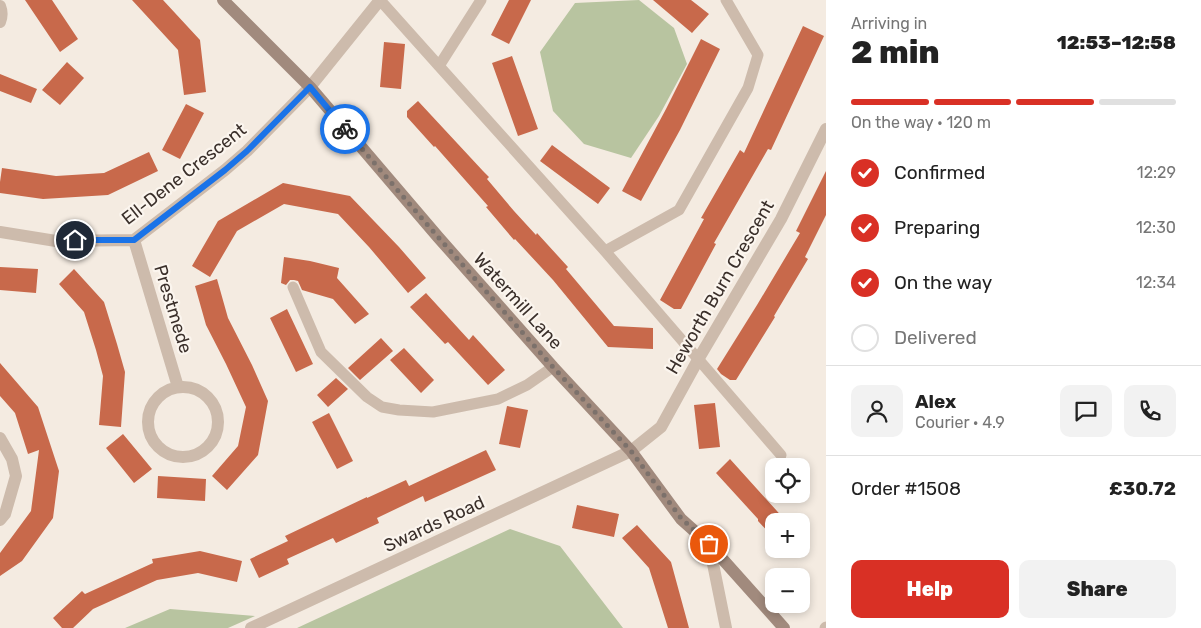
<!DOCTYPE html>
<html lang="en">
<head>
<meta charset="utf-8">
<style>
	:root { --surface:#fff; --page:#f2f2f2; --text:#222; --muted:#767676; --line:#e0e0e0; --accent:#d93025 }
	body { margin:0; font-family:Rubik,sans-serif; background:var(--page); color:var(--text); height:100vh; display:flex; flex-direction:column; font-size:19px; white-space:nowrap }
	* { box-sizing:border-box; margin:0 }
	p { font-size:16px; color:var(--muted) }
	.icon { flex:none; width:28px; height:28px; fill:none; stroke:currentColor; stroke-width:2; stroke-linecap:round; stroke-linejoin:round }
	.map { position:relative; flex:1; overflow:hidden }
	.sheet { display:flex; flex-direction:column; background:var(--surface); width:375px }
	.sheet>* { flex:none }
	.controls { position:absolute; left:765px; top:458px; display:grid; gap:10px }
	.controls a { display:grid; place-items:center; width:45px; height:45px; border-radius:10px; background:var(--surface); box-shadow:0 2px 8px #0003; font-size:25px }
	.pin { position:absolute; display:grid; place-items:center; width:42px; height:42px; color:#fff; margin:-21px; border:2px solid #fff; border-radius:50%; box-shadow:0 1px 5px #0007 }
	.courier { position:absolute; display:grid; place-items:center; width:50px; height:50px; margin:-25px; border:4px solid #1a73e8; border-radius:50%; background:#fff; color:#222; box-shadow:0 1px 6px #0007 }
	.head em { font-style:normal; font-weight:800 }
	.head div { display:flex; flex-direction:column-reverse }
	.head { display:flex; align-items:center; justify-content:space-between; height:85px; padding:0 25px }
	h1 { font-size:32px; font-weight:800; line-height:38px }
	.bar { display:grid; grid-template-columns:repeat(4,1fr); gap:8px 5px; align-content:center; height:60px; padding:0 25px }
	.bar i { height:6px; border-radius:4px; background:var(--line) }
	.bar .on { background:var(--accent) }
	.bar p { grid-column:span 4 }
	.line { display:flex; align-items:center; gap:12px; padding:0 25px; border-top:1px solid var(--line) }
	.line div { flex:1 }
	.round { display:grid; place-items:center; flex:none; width:52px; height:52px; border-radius:10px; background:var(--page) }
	ol { padding:0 25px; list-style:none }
	li { display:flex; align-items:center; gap:15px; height:55px }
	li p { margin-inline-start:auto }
	li .icon { padding:5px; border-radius:50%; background:var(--accent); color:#fff; stroke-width:4 }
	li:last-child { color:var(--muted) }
	li i { width:28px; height:28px; border:2px solid var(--line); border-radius:50% }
	.cta { display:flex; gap:10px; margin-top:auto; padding:10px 25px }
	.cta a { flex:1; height:58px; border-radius:10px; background:var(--accent); color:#fff; font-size:20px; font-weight:800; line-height:58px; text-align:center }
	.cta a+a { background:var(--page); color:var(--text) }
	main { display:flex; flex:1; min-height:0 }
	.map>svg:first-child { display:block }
	.green { fill:#b8c4a0 }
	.building { fill:#c8694b }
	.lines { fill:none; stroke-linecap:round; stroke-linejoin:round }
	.lane { stroke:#cdbbac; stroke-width:11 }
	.street { stroke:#cdbbac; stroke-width:12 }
	.secondary { stroke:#a18a7d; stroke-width:12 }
	.done { stroke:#7c716b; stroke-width:5; stroke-dasharray:0 9 }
	.route { stroke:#1a73e8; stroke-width:6 }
	.labels { text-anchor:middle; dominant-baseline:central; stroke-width:4.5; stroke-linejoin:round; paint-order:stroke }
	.street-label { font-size:18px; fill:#3b302b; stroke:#fbf5ee }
</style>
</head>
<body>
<main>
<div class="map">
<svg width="826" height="628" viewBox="0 0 826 628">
	<rect width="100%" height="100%" fill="#f4ebe1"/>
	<!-- green -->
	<path class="green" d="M639 0 674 28 687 64 659 116 631 158 584 144 553 111 540 52 575 3Z
		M510 529 560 546 623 628H297Z
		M170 609 255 616 228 628H125Z"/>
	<!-- building -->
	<path class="building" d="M25 0H52L78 39 60 52Z
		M132 0H163L200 40 206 92 184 95 178 50Z
		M509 0H531L509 44 491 35Z
		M653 0H691L709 14 692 33Z
		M803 26 824 36 771 150 768 149 714 243 716 244 681 309H674L660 300 704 219 701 218 740 150 744 153Z
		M701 39 720 49 680 130 641 201 622 191 666 109Z
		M384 42 405 44 401 89 380 87Z
		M512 56 538 129 518 136 492 63Z
		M67 62 84 78 60 105 42 90Z
		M0 74 37 89 31 103 0 91Z
		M418 101 483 171 489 177 487 179 514 211 536 235 537 233 568 267 566 269 614 326 653 328V349L608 347 553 280 515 239 514 240 486 207 488 206 435 146 434 147 407 117V111Z
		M186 104 204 113 180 159 162 150Z
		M552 145 610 188 598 204 540 161Z
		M149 152 158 171 108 195 43 199 0 193V182L2 168 56 176 104 173Z
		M826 171V215L805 257 808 259 774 316 775 317 736 380H730L721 374 717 369 757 305 800 233 796 231Z
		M283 183 350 196 399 247 426 278 408 293 369 247 338 214 284 204 237 231 210 277 192 266 218 221Z
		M284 257 310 261 339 268 337 278 369 314 355 324 333 299 302 290 298 281 294 280H290L286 285 281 283Z
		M0 267 38 269 36 293 0 290Z
		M74 269 104 302 117 344 125 372 121 427 99 425 103 376 96 350 84 312 59 284Z
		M217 279 228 318 252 365 268 401 258 455 227 490 212 476 238 446 246 407 226 364 206 325 195 286Z
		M426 293 469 340 473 335 505 370 488 385 448 342 445 344 410 307Z
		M287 309 313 364 296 372 270 318Z
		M381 338 393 351 360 380 348 368Z
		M404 348 434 380 421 393 390 360Z
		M0 363 38 407 59 471 53 518 22 561 0 576V553L31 511 39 450 28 454 15 413 0 396Z
		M336 378 348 389 328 407 317 395Z
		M715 403 720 447 699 449 694 405Z
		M507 406 528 410 520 448 499 444Z
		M329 413 353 461 337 469 312 422Z
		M123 434 152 469 134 483 106 448Z
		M486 450 496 470 425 502 423 496 377 518 379 523 336 543 333 538 287 559 289 564 259 578 250 559 288 541 285 536 367 497V498L406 480 409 486Z
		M730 459 786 521H774V538L758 521V519L716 473Z
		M158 476 206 479 205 501 157 498Z
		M577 505 619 514 614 537 572 528Z
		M637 525 671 562 689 628H668L649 568 622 538Z
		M200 551 242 561 237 582 198 573 157 580 93 609 73 628H62L53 618 82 591 85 594 153 563 152 559Z"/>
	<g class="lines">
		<!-- lane -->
		<path class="lane" d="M380 0 439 66
			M481 0 439 66 605 251 781 455
			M605 251 679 210 748 88 758 55 726 0
			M293 287 321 352 367 397 382 407 399 410 433 412 498 399 527 385 553 367
			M825 628 826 627"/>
		<!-- street -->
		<path class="street" d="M0 6C2 11 2 17 0 22
			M0 232 56 241 134 240 225 170 247 151 310 87 380 0
			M134 240 178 387
			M148 422a35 35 0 1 1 70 0a35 35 0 1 1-70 0Z
			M0 438 12 459 16 476 5 514 0 520
			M709 544 726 628
			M251 628 631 451 661 427 699 358 781 219 826 129"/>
		<!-- secondary -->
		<path class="secondary" d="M223 0 310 87 438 237 553 367 631 451 681 519 709 544 784 628"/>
	</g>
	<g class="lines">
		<!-- done -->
		<path class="done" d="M345 129 438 237 553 367 631 451 681 518 709 544"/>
		<!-- route -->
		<path class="route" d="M75 240H134L225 170 247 151 310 87 345 129"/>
	</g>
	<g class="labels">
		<!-- street labels -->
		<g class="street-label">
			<text transform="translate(184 174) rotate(-38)">Ell-Dene Crescent</text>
			<text transform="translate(720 287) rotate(-60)">Heworth Burn Crescent</text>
			<text transform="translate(518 301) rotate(48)">Watermill Lane</text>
			<text transform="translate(173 309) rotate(73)">Prestmede</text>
			<text transform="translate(434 524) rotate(-25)">Swards Road</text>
		</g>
	</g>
</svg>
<div class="controls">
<a><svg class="icon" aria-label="locate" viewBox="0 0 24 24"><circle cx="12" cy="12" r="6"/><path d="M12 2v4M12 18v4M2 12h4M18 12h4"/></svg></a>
<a>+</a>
<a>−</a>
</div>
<div class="pin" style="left:709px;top:544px;background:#ea580c"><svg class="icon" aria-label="bag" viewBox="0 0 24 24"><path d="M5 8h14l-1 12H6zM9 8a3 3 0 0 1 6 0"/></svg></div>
<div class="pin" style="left:75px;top:240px;background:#1f2937"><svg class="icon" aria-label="home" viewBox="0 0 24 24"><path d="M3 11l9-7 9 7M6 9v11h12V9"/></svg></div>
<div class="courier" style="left:345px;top:129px"><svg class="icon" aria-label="bike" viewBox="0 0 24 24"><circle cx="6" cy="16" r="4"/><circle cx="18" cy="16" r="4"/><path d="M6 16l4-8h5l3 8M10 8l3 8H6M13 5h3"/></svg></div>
</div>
<section class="sheet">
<div class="head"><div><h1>2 min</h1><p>Arriving in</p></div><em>12:53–12:58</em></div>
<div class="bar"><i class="on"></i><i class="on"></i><i class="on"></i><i></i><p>On the way · 120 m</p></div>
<ol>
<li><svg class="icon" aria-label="check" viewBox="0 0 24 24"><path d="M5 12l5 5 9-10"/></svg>Confirmed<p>12:29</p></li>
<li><svg class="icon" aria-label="check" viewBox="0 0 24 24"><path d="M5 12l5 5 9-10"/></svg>Preparing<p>12:30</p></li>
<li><svg class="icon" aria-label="check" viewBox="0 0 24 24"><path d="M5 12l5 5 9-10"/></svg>On the way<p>12:34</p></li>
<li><i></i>Delivered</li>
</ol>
<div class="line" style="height:90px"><a class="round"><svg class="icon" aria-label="person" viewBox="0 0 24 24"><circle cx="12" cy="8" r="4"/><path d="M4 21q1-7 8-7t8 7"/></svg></a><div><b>Alex</b><p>Courier · 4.9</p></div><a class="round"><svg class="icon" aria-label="chat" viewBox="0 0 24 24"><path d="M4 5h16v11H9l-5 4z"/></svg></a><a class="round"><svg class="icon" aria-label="phone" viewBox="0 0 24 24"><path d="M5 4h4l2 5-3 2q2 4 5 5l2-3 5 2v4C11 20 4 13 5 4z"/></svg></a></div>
<div class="line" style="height:65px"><div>Order #1508</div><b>£30.72</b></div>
<div class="cta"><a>Help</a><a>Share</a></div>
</section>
</main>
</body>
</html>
